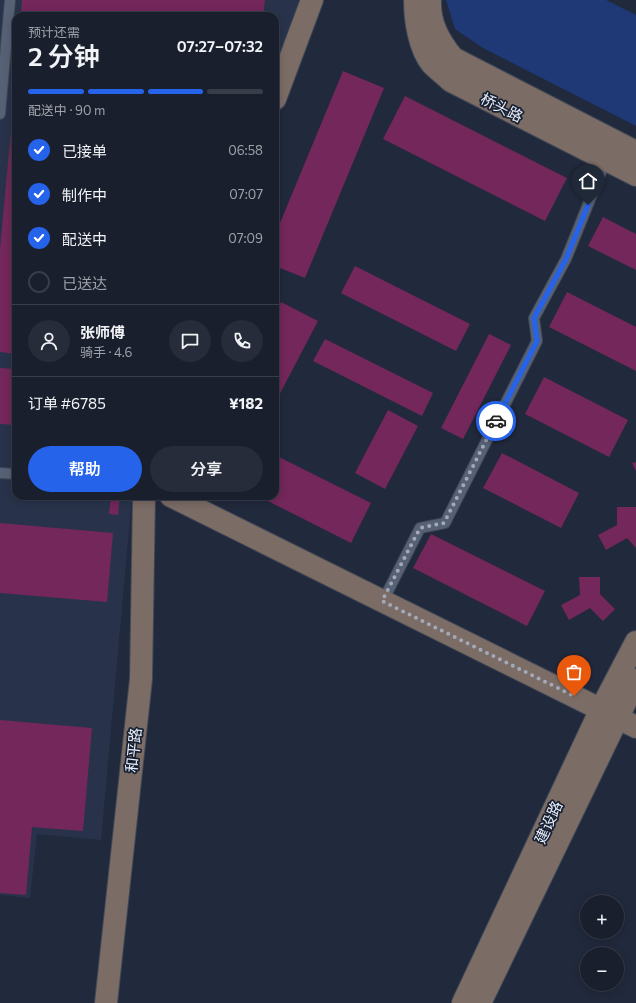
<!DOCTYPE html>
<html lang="zh">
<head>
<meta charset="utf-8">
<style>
	:root { --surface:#191f2d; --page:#262c39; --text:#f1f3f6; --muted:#9fa2aa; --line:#373d49; --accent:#2563eb }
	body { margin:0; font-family:Commissioner,"Noto Sans SC",sans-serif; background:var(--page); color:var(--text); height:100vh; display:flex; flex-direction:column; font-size:15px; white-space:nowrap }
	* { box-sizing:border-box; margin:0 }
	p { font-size:13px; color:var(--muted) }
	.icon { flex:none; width:22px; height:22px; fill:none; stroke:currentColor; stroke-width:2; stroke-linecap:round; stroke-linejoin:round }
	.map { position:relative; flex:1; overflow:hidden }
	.drawer { position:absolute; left:12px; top:12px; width:267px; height:488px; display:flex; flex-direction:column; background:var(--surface); border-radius:12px; box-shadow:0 2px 10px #0003,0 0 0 1px var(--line) }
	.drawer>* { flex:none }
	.tools { position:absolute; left:580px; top:895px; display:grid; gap:8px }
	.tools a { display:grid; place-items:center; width:44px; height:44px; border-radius:50%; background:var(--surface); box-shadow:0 2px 10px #0003,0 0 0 1px var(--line); font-size:20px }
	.pin { position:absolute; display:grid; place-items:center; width:34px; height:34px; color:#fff; margin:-41px -17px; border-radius:50% 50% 50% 0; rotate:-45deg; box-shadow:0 0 4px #0007 }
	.pin .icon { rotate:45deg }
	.courier { position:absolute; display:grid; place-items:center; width:40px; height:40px; margin:-20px; border:3px solid #2563eb; border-radius:50%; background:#fff; color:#222; box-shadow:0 1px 5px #0007 }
	.headline em { font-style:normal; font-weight:600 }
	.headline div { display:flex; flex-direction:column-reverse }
	.headline { display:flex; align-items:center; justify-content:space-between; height:68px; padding:0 16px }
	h1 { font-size:26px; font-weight:600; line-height:30px }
	.bar { display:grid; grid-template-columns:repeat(4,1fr); gap:6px 4px; align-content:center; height:48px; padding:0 16px }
	.bar i { height:5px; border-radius:3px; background:var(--line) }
	.bar .active { background:var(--accent) }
	.bar p { grid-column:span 4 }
	.line { display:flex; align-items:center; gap:10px; padding:0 16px; border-top:1px solid var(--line) }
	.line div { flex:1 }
	.round { display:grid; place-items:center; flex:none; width:42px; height:42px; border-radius:21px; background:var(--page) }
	ol { padding:0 16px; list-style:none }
	li { display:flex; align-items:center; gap:12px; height:44px }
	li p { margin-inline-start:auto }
	li .icon { padding:4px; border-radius:50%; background:var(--accent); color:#fff; stroke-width:4 }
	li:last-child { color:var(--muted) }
	li i { width:22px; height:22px; border:2px solid var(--line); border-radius:50% }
	.action { display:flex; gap:8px; margin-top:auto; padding:8px 16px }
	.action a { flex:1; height:46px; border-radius:24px; background:var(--accent); color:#fff; font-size:16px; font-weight:600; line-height:46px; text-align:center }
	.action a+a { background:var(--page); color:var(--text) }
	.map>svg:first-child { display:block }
	.built { fill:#28334b }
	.green { fill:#1f3876 }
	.building { fill:#73275a }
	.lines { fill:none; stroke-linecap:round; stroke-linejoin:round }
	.lane-casing { stroke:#3f4756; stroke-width:12 }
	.secondary-casing { stroke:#3f4756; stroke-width:24 }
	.lane { stroke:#576176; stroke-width:10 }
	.secondary { stroke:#7b6c66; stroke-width:22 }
	.done { stroke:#a2a9b8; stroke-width:4; stroke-dasharray:0 7.2 }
	.route { stroke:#2563eb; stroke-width:5 }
	.labels { text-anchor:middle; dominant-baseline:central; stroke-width:3.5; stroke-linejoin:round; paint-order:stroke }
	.street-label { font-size:15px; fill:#e8eefb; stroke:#172031 }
</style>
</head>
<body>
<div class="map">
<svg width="636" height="1003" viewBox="0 0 636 1003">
	<rect width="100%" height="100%" fill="#21293c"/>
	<!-- built -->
	<path class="built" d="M0 0H300L275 73V16H16V496H132L101 840 37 834 30 898 0 895Z"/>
	<!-- green -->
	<path class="green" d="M446 0H606L636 15V126L483 48 455 29Z"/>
	<!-- building -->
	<path class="building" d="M22 0H265L263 16H47L21 13Z
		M343 71 384 88 305 278 275 266V235Z
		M405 96 567 178 545 221 383 139Z
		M12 120 16 121V354L0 352V249Z
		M603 217 636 234V270L588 246Z
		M355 266 470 324 456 351 341 293Z
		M567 292 636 327V371L549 327Z
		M281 302 318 321 275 403V314Z
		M489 334 511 345 463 439 441 428Z
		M325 339 433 393 422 416 313 361Z
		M0 368 16 369V425L0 424Z
		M544 377 628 420 609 457 525 414Z
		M388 410 418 426 385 489 355 473Z
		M502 453 579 493 561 528 483 488Z
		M275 455 371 503 351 543 258 496H275Z
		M636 462V471L632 463Z
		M111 496H120L118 515 109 514Z
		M617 507H636V548L627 538 606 550 598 535 617 525Z
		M0 523 113 533 107 602 0 593Z
		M431 534 545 591 527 626 413 568Z
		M579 577H600V594L615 609 603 621 590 608 569 620 561 605 580 595Z
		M0 720 92 728 83 831 32 827 26 895 0 893Z"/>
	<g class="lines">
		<!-- lane casing -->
		<g class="lane-casing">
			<path id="lane" d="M0 114 10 0
				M0 473 16 474
				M383 601 420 528 445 523 537 341 534 318 566 259 606 160"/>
		</g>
		<!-- secondary casing -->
		<g class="secondary-casing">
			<path id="secondary" d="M415 0C415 20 419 48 432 64 438 70 445 75 451 81L636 175
				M430 0C429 23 439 41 453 58L636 152
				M275 99 312 0
				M171 496 636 727
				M106 1003 141 679 144 496
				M463 1003 601 709 636 642
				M480 1003 636 680"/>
		</g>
		<!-- lane -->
		<use href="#lane" class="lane"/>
		<!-- secondary -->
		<use href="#secondary" class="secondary"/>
	</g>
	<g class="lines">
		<!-- done -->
		<path class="done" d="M496 421 444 523 420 528 382 601 574 696"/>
		<!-- route -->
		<path class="route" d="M496 421 537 341 534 318 566 259 588 205"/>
	</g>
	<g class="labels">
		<!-- street labels -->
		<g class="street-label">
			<text transform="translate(502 107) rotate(27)">桥头路</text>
			<text transform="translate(133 750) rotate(-84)">和平路</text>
			<text transform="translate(548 822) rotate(-65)">建设路</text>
		</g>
	</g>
</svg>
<div class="tools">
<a>+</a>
<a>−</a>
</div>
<div class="pin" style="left:574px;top:696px;background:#ea580c"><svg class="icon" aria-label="bag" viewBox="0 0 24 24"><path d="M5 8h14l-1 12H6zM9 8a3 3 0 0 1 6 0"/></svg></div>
<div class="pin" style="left:588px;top:205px;background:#1f2937"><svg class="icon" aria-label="home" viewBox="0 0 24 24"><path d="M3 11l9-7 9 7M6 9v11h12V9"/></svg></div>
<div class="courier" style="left:496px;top:421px"><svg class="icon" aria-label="car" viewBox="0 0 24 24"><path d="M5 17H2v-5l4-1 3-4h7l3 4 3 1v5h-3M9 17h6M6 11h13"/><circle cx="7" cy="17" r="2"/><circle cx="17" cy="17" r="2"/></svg></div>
<section class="drawer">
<div class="headline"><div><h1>2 分钟</h1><p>预计还需</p></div><em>07:27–07:32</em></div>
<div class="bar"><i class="active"></i><i class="active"></i><i class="active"></i><i></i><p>配送中 · 90 m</p></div>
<ol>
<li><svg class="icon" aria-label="check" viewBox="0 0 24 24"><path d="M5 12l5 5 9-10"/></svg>已接单<p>06:58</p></li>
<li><svg class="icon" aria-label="check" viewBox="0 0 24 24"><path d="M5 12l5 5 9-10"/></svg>制作中<p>07:07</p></li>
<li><svg class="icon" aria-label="check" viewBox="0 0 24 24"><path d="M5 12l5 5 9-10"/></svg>配送中<p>07:09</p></li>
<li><i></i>已送达</li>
</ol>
<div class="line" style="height:72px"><a class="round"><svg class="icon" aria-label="person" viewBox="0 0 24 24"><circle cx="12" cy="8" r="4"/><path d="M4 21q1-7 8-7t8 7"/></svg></a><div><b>张师傅</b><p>骑手 · 4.6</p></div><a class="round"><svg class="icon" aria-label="chat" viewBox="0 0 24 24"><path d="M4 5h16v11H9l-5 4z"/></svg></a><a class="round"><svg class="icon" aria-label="phone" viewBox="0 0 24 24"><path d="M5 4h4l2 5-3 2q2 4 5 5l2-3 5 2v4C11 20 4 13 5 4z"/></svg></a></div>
<div class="line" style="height:52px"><div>订单 #6785</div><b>¥182</b></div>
<div class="action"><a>帮助</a><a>分享</a></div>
</section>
</div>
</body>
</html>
